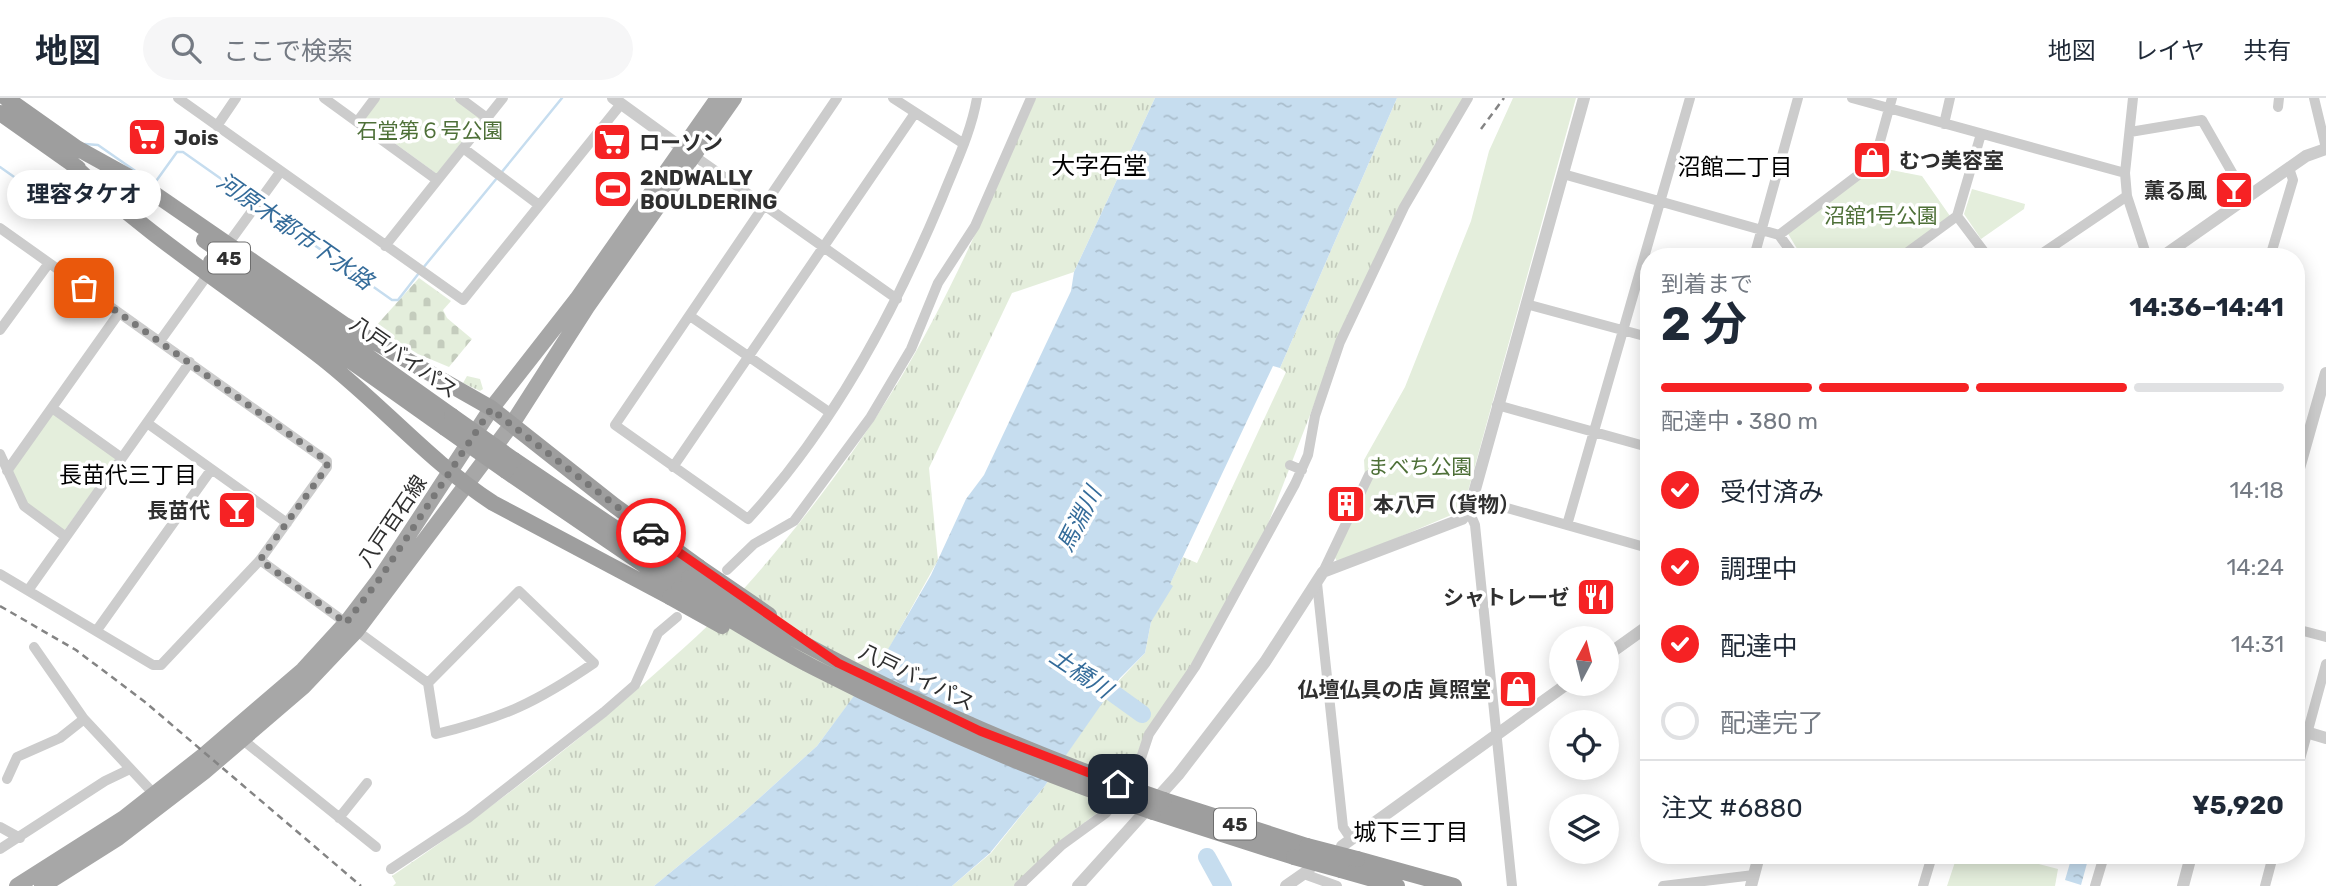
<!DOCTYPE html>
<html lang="ja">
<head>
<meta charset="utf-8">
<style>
	:root { --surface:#fff; --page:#f6f6f7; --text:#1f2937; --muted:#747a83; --line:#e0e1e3; --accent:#f62224 }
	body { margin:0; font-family:Rubik,"Noto Sans JP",sans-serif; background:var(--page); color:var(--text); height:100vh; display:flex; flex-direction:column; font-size:26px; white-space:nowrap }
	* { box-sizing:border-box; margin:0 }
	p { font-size:23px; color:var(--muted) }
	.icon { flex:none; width:38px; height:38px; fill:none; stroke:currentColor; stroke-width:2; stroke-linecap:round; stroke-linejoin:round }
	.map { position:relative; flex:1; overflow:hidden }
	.details { position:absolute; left:1640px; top:150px; width:665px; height:616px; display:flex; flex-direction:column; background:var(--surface); border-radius:28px; box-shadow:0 4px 18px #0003 }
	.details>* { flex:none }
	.needle { width:46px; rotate:7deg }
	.fabs { position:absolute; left:1549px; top:528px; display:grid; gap:14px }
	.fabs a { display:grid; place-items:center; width:70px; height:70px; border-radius:50%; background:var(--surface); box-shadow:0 4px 18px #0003; font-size:35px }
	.pin { position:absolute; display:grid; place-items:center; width:60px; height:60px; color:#fff; margin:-30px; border-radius:14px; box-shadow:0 4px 10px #0006 }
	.courier { position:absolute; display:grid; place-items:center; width:70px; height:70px; margin:-35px; border:5px solid #f62224; border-radius:50%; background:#fff; color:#222; box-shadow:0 2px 9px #0007 }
	.bubble { position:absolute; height:49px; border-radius:24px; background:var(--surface); box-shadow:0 4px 18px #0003; font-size:23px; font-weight:700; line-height:49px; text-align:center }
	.summary em { font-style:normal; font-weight:700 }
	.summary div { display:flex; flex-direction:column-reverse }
	.summary { display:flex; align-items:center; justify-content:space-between; height:119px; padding:0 21px }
	h1 { font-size:46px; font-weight:700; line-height:52px }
	.bar { display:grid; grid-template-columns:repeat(4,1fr); gap:10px 7px; align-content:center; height:84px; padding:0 21px }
	.bar i { height:9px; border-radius:5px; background:var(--line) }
	.bar .current { background:var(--accent) }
	.bar p { grid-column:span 4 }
	.line { display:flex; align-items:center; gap:18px; padding:0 21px; border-top:2px solid var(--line) }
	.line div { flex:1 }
	ol { padding:0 21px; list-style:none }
	li { display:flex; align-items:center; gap:21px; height:77px }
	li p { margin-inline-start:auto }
	li .icon { padding:7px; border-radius:50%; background:var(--accent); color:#fff; stroke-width:4 }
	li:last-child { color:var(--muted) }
	li i { width:38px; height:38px; border:4px solid var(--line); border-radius:50% }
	header { display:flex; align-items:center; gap:42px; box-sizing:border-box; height:98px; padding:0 35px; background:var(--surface); border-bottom:2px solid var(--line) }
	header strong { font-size:33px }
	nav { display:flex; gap:38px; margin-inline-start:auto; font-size:24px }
	.search { width:490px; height:63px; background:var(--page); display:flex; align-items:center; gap:18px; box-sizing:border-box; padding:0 24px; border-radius:38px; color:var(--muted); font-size:26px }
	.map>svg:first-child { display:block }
	.grass { fill:url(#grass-tufts) }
	.cemetery { fill:url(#cemetery-stones) }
	.park { fill:#e4eedc }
	.water { fill:url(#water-ripples) }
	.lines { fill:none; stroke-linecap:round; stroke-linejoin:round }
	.stream { stroke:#c6ddef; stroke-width:2.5 }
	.river { stroke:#c6ddef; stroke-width:18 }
	.minor { stroke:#ccc; stroke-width:10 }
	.tertiary { stroke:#ccc; stroke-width:12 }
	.primary { stroke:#a7a7a7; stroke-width:16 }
	.trunk { stroke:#9e9e9e; stroke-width:16 }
	.rail { stroke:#848484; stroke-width:2.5; stroke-dasharray:7 5; stroke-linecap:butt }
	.trunk-bridge { stroke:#9e9e9e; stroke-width:16 }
	.done { stroke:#787878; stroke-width:7; stroke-dasharray:0 12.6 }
	.route { stroke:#f62224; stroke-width:9 }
	.labels { text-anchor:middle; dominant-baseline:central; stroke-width:7; stroke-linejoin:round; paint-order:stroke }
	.shield { fill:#fff; stroke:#6d6d6d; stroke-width:2 }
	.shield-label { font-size:19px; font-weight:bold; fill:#2f2f2f }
	.park-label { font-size:21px; fill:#4e7038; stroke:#fff }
	.poi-label { font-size:21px; font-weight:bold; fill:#2f2f2f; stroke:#fff; text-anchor:start }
	.street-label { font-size:21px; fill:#2f2f2f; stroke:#fff }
	.neighbourhood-label { font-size:23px; fill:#000; stroke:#fff }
	.water-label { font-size:23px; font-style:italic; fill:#356c9a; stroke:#fff }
	.quarter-label { font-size:24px; fill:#000; stroke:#fff }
</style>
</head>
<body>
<header>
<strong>地図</strong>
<div class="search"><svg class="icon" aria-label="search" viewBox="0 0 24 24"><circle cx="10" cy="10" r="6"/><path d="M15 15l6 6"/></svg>ここで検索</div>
<nav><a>地図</a><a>レイヤ</a><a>共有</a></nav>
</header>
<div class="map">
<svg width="2326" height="788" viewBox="0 0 2326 788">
	<defs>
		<pattern id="grass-tufts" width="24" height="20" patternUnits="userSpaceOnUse" patternTransform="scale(1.75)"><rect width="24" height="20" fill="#e4eedc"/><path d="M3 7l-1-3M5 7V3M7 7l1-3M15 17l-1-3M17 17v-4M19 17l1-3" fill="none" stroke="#c4ccbd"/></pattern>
		<pattern id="cemetery-stones" width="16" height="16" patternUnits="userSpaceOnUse" patternTransform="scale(1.75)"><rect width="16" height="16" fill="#e4eedc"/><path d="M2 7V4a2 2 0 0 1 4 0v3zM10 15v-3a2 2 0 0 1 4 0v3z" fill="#c4ccbd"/></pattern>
		<pattern id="water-ripples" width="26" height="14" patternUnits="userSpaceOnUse" patternTransform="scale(1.75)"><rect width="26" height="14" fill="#c6ddef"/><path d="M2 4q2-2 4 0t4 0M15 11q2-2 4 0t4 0" fill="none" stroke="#aabecd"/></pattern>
	</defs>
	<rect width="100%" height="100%" fill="#fff"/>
	<!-- grass -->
	<path class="grass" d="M1036 0H1155L1074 174 1012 195 929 370 938 462 887 554 817 648 744 714 654 788H393L396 785 392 778C479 719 562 657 641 588 678 555 716 523 748 486 803 424 854 356 897 286 952 195 993 97 1036 0Z
		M1397 0H1464L1424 67 1320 291 1263 439 1136 664 1101 712 1059 744 1014 788H952L991 755 1044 689 1111 591 1145 555 1151 524 1183 459 1197 465 1286 274 1280 270Z
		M467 278 480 281 483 291 480 293 463 285Z"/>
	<!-- cemetery -->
	<path class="cemetery" d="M419 180 451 203 443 212 447 220 472 241 449 269 418 256 375 229Z"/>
	<!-- park -->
	<path class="park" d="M379 0H453L480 20 437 76 363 22Z
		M1513 0H1576L1464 408 1456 415 1338 465 1334 458 1365 379 1364 362 1405 289 1471 123 1489 53Z
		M1876 69 1922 78 1950 118 1894 159H1802L1787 134Z
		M1972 91 2025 106 2024 111 1981 141 1964 116Z
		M52 315 117 360 64 433 24 405 11 375Z
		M1957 758H2008L2058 771 2055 788H1947Z"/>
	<!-- water -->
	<path class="water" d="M1155 0H1397L1280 270 1273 268 1170 486 1173 488 1151 524 1145 555 1119 581 1044 689 990 755 952 788H654L744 714 817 648 887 553 931 477 966 401 984 377 1071 193 1074 174Z
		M2072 758H2089L2081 787 2065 782Z"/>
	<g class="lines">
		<!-- stream -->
		<path class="stream" d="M85 46 98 47 154 86 177 54H183L254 104
			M0 69 44 100 48 99 68 72
			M501 75 562 0
			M259 108 392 202H398L419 175
			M423 170 497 80"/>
		<!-- river -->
		<path class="river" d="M1092 580 1142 616
			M1207 759 1223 788"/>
		<!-- minor -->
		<path class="minor" d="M178 0 463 202 621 6
			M324 0 437 82
			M460 0 487 20
			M837 0 615 327 748 421C833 329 894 215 942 100 955 67 971 35 977 0
			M893 0 964 46
			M1852 0 2125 75
			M2133 0 2125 75 2127 98 2147 159
			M2314 0 2326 50
			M2278 9 2279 0
			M357 24 375 0
			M1944 26 1950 0
			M217 28 236 0
			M2130 34 2202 22 2246 99
			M1981 36 1957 118 1988 159
			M463 50 539 107
			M693 57 897 201
			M1563 76 1779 137 1795 159
			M0 130 327 363V369L260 462 161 567H153L0 476
			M1779 137 1874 65 1892 0
			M228 146 281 73
			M385 148 503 0
			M1754 159 1798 0
			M1901 159 1957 118
			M2037 159 2127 98
			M2270 159 2293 82 2289 70
			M1526 206 1648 239
			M690 218 829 314
			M0 232 49 165
			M160 243 209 175
			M1497 307 1648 349
			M52 310 122 360
			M147 325 287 425
			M0 356 24 408 66 439
			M1290 367 1302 372
			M673 369 915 15
			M7 373 119 215
			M1472 400 1648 450
			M1469 413 1475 427 1512 788
			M1567 427 1690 0
			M260 462 428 585 519 493 594 565C537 604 503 620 436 636L428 585
			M727 472 754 446 794 423 870 320 911 251 938 185 975 128 1031 0
			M1323 474 1369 377
			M1317 485 1343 729 1351 741
			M29 491 190 264
			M1645 531 1648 542
			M2296 531 2326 539
			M97 532 211 372
			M34 549 84 621 154 696
			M243 642 376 749
			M2296 676 2326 566
			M7 681 17 659 60 640 84 621
			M339 720 367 685
			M0 729 20 740
			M0 751 105 683 130 671
			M391 771 468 720 604 614 635 587 658 535 677 519
			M1304 776 1337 788
			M1019 788 1062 747 1106 715 1135 678 1149 636 1195 569 1295 386 1308 357 1315 318 1340 244 1404 109 1468 0
			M1663 788 1754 777
			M1923 788 1932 758
			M2095 788 2104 758
			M2265 788 2273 758"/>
		<!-- tertiary -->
		<path class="tertiary" d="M613 0 689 55
			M2162 159 2306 58 2326 51
			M2296 381 2326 275
			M1606 558 1648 528
			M2296 631 2326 640
			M1342 748 1567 586
			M1078 788 1178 677 1265 564 1323 474 1462 421 1469 413 1584 0
			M1286 788 1309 772
			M1751 788 1759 758
			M2183 788 2191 758"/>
		<!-- primary -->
		<path class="primary" d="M17 788 124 720 204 657 303 572 346 525 381 479 491 311 577 201 718 0
			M42 788 118 740 204 674 303 589 357 532 512 326 587 209 734 0"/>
		<!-- trunk -->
		<path class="trunk" d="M6 0 81 53
			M0 15 78 70
			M75 49 133 81 345 227 491 310 615 408 699 469
			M70 64C147 138 238 195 322 260 382 307 430 364 493 405L670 499
			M204 142 452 318
			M211 164 445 330
			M514 362 689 480
			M506 373 679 491
			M1164 702 1307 748
			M1153 714 1294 759
			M1357 761 1454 788
			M1341 772 1397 788"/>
		<!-- rail -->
		<path class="rail" d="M1481 31 1504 0
			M0 508 76 552 145 604 361 788"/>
		<!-- trunk-bridge -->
		<path class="trunk-bridge" d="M452 318 514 362
			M445 330 506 373
			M699 469 769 517
			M689 480C839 572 997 645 1164 702
			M679 491C724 517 768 546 813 569 924 626 1036 674 1153 714
			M670 499 722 528
			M1307 748 1357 761
			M1294 759 1341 772"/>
	</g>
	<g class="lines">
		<!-- done -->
		<path class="done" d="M84 190 327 363V369L260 462 346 525 381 479 491 311 651 435"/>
		<!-- route -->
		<path class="route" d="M651 435 838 565 980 633 1118 686"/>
	</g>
	<!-- icons -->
	<defs>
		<g id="supermarket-square" transform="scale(2.0125)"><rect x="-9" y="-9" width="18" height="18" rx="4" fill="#f62224" stroke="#fff"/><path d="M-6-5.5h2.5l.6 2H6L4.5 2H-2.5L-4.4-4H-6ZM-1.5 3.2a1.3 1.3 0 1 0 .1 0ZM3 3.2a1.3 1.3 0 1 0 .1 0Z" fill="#fff"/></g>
		<g id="shop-square" transform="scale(2.0125)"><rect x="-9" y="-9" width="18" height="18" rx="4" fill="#f62224" stroke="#fff"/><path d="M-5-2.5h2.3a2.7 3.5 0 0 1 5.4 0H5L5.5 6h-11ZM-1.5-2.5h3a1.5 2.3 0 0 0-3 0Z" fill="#fff"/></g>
		<g id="stadium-square" transform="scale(2.0125)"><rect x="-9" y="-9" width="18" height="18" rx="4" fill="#f62224" stroke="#fff"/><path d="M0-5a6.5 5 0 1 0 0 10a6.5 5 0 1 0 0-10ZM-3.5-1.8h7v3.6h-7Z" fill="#fff"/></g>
		<g id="bar-square" transform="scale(2.0125)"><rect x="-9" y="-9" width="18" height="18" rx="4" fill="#f62224" stroke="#fff"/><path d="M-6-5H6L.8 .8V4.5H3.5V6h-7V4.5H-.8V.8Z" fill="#fff"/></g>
		<g id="building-square" transform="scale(2.0125)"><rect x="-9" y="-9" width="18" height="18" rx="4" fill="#f62224" stroke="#fff"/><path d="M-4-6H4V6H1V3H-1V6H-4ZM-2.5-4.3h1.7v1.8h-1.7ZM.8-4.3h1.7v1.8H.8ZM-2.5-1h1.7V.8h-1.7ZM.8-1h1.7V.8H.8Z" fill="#fff"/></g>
		<g id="restaurant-square" transform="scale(2.0125)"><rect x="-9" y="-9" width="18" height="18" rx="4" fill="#f62224" stroke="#fff"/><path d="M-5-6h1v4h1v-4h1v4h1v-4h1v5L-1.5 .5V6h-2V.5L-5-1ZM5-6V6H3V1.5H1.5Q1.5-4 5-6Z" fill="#fff"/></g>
	</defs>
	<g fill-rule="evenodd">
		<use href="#supermarket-square" x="147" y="39"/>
		<use href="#supermarket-square" x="612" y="44"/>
		<use href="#shop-square" x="1872" y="62"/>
		<use href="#stadium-square" x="613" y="91"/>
		<use href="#bar-square" x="2234" y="92"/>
		<use href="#building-square" x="1346" y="406"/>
		<use href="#bar-square" x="237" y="412"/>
		<use href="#restaurant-square" x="1596" y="499"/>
		<use href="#shop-square" x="1518" y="591"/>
	</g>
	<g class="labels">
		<!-- shield labels -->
		<g class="shield">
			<rect x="208" y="144.5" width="42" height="31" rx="5"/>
			<rect x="1214" y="710.5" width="42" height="31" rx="5"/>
		</g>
		<g class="shield-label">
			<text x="229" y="160">45</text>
			<text x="1235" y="726">45</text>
		</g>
		<!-- park labels -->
		<g class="park-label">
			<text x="430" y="32">石堂第６号公園</text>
			<text x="1881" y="117">沼舘1号公園</text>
			<text x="1420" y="368">まべち公園</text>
		</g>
		<!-- poi labels -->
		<g class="poi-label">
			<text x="174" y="39">Jois</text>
			<text x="639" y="44">ローソン</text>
			<text x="1899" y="62">むつ美容室</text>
			<text x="640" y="79">2NDWALLY<tspan x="640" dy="24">BOULDERING</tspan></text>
			<text x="2207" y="92" text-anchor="end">薫る風</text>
			<text x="1373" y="406">本八戸（貨物）</text>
			<text x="210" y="412" text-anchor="end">長苗代</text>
			<text x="1569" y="499" text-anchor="end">シャトレーゼ</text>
			<text x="1491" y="591" text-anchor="end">仏壇仏具の店 眞照堂</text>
		</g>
		<!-- street labels -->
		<g class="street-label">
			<text transform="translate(404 259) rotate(35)">八戸バイパス</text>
			<text transform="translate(392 423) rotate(-56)">八戸百石線</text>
			<text transform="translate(917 579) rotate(26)">八戸バイパス</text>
		</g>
		<!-- neighbourhood labels -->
		<g class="neighbourhood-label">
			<text x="1735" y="69">沼館二丁目</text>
			<text x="128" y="377">長苗代三丁目</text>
			<text x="1411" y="734">城下三丁目</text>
		</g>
		<!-- water labels -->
		<g class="water-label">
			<text transform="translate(295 133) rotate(35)">河原木都市下水路</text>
			<text transform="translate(1079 421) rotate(-63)">馬淵川</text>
			<text transform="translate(1081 575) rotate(34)">土橋川</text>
		</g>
		<!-- quarter labels -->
		<g class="quarter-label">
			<text x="1099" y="68">大字石堂</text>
		</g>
	</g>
</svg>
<div class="fabs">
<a><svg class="needle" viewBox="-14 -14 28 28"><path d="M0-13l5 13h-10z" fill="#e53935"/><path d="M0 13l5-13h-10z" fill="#747a83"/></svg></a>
<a><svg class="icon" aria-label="locate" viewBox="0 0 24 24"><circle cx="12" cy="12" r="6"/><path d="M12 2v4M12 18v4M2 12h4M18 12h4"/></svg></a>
<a><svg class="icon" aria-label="layers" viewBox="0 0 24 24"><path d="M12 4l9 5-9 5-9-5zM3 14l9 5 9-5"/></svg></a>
</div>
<div class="pin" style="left:84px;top:190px;background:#ea580c"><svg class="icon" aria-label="bag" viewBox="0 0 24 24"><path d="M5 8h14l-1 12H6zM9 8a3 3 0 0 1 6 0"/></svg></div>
<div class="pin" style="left:1118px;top:686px;background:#1f2937"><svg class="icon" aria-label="home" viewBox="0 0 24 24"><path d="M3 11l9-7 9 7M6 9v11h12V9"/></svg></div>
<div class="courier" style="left:651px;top:435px"><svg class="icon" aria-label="car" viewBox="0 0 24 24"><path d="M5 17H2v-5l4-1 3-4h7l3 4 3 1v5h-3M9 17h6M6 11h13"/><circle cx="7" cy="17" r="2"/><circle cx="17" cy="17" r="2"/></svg></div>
<div class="bubble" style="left:7px;top:72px;width:154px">理容タケオ</div>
<section class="details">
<div class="summary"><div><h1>2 分</h1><p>到着まで</p></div><em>14:36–14:41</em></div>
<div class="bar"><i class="current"></i><i class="current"></i><i class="current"></i><i></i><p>配達中 · 380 m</p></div>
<ol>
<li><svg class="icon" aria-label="check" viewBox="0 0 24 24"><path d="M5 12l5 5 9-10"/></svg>受付済み<p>14:18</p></li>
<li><svg class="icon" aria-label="check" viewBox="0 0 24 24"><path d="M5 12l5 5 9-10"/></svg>調理中<p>14:24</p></li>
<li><svg class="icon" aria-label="check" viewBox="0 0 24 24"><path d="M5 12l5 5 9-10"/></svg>配達中<p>14:31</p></li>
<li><i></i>配達完了</li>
</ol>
<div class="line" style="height:91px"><div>注文 #6880</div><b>¥5,920</b></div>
</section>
</div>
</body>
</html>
